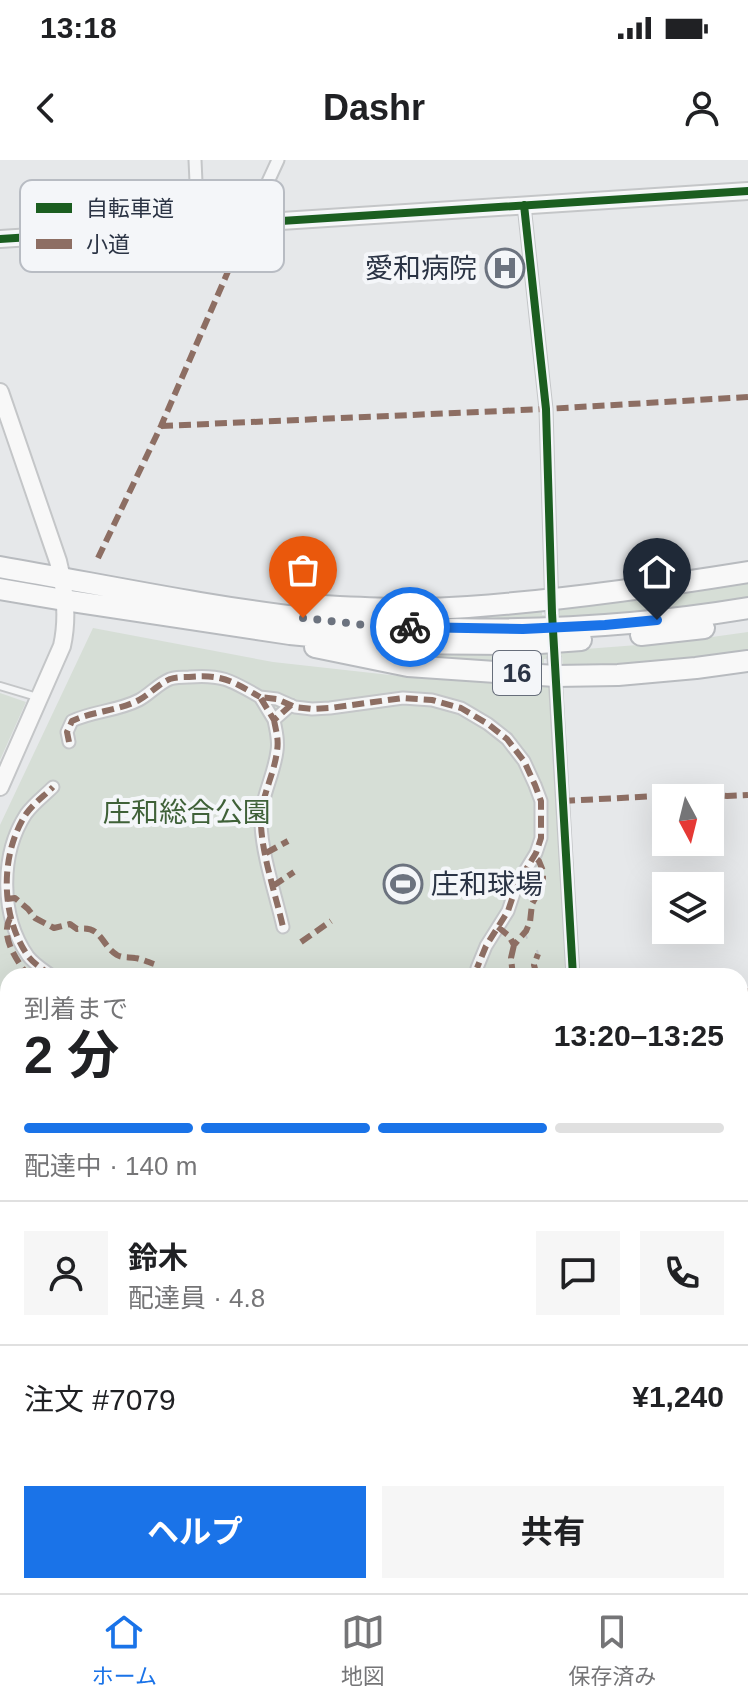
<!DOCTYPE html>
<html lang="ja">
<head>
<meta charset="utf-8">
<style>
	:root { --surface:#fff; --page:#f6f6f6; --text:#202124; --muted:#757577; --line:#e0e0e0; --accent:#1a73e8 }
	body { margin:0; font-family:Helvetica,"Noto Sans JP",sans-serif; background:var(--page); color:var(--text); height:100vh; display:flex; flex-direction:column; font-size:30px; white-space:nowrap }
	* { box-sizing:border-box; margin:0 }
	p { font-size:26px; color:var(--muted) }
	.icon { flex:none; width:44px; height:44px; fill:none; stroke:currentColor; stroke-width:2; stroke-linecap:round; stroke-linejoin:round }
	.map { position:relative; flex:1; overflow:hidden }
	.drawer { position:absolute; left:0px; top:808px; width:748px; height:626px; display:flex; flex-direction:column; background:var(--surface); border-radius:24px 24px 0 0; box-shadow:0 8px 32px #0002 }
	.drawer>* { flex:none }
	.needle { width:52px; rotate:173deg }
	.buttons { position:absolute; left:652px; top:624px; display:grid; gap:16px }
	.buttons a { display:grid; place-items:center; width:72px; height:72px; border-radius:0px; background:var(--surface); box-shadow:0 8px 32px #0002; font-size:40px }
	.pin { position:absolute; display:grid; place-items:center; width:68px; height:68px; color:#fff; margin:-82px -34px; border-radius:50% 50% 50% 0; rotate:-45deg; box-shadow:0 0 8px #0007 }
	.pin .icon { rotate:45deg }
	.courier { position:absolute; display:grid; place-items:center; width:80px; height:80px; margin:-40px; border:6px solid #1a73e8; border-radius:50%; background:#fff; color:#222; box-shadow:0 2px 10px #0007 }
	.summary em { font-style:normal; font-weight:700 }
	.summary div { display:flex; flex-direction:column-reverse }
	.summary { display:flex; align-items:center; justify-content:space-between; height:136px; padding:0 24px }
	h1 { font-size:52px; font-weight:700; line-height:60px }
	.bar { display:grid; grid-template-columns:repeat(4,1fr); gap:12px 8px; align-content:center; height:96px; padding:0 24px }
	.bar i { height:10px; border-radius:6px; background:var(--line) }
	.bar .on { background:var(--accent) }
	.bar p { grid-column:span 4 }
	.line { display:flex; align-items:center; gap:20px; padding:0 24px; border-top:2px solid var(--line) }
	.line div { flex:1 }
	.round { display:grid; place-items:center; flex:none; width:84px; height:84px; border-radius:0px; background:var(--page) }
	.cta { display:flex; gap:16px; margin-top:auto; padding:16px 24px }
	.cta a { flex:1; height:92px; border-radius:0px; background:var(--accent); color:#fff; font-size:32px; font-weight:700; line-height:92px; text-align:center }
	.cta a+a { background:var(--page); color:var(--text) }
	.status { display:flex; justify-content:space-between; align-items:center; height:56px; padding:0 40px; background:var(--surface); direction:ltr }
	.status svg { height:22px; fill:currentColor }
	header { display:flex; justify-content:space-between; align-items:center; height:104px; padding:0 24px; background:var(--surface); font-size:36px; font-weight:700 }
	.dock { display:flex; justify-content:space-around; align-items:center; height:112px; border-top:2px solid var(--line); background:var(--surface); font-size:22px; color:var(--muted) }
	.dock a { display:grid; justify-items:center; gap:4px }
	.dock .on { color:var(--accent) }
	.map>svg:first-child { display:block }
	.green { fill:#d6ded6 }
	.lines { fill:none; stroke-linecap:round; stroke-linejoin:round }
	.stream { stroke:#b4c4d5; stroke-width:3 }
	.lane-casing { stroke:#c4c6c8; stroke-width:10 }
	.street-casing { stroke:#c4c6c8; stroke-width:15 }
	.secondary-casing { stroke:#c4c6c8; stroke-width:20 }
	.highway-casing { stroke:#b8bbbf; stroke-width:24 }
	.path { stroke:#c5c6ca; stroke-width:2; stroke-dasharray:6 6; stroke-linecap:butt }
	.lane { stroke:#f5f6f7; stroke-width:6 }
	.street { stroke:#f5f6f7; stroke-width:11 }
	.secondary { stroke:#f8f8f8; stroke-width:16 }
	.highway { stroke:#f8f8f8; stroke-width:20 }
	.quiet { stroke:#8d6e63; stroke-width:6; stroke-dasharray:12 6; stroke-linecap:butt }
	.cycleway-casing { stroke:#f4f6f9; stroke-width:13 }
	.cycleway { stroke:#1b5e20; stroke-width:8 }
	.done { stroke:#6c737f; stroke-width:8; stroke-dasharray:0 14.4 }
	.route { stroke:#1a73e8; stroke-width:10 }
	.labels { text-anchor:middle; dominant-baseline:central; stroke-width:8; stroke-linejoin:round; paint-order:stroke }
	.shield { fill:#f4f6f9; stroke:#676e7b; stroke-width:2 }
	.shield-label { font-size:26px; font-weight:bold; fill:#2b3445 }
	.poi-label { font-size:28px; fill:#2b3445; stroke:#f4f6f9; text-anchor:end }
	.park-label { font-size:28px; fill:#3f6138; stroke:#f4f6f9 }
	.key { fill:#f4f6f9; stroke:#b8bcc3; stroke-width:2 }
	.key-label { font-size:22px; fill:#2b3445 }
</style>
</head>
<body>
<div class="status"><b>13:18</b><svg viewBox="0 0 49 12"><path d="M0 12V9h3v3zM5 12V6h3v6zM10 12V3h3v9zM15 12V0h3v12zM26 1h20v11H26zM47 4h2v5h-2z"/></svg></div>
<header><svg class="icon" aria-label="back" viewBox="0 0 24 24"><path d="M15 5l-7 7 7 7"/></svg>Dashr<svg class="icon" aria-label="person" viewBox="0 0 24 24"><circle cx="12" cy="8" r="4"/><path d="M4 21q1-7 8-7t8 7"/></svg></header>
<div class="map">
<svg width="748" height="1433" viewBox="0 0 748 1433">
	<rect width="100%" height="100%" fill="#e6e8ea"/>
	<!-- green -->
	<path class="green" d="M748 418V441L571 459 415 461 284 449 542 444V455H559V443Z
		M93 468 273 502 399 516 551 526 567 816H8V1053H0V665Z
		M748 472V496L731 499 563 509 562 497 544 499V510L476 505 332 486 547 492 676 482Z
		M0 533 26 542 0 600Z"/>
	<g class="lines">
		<!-- stream -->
		<path class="stream" d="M740 1156 748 1155
			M0 1214 8 1213
			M403 1426V1433"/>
		<!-- lane casing -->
		<g class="lane-casing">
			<path id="lane" d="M0 526 37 537
				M0 948 7 1060"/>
		</g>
		<!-- street casing -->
		<g class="street-casing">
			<path id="street" d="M195 0 198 67
				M524 45 546 249 552 453
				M249 63 278 0
				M554 497 573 816
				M291 545 274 560 260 537 277 539 295 547 312 549 330 548 403 538 432 540 461 548 488 564 507 579 524 601 535 625 541 641V678L536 693 517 724 508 751 486 786 477 808
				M274 560C276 571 279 580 277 591 274 616 260 638 261 664 262 695 276 736 283 767
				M69 582 67 572 72 561C93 551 118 551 139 540 150 534 158 524 170 519 176 517 183 517 189 517 222 514 232 521 260 537
				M52 816C44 810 34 804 28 796 0 756 0 694 26 654 34 643 44 636 53 627
				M2 911 8 908
				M740 1306 748 1321
				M125 1433 132 1426"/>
		</g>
		<!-- secondary casing -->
		<g class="secondary-casing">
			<path id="secondary" d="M0 79 748 31
				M0 232 58 401C65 428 68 459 62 486L0 627
				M740 1020 748 1019
				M0 1064 8 1063"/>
		</g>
		<!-- highway casing -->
		<g class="highway-casing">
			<path id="highway" d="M0 407C104 425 207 447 312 459 336 461 360 465 384 467 505 473 628 468 748 448
				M0 429 64 440 290 474 384 483 526 484 581 480
				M302 445C357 448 413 451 468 447 562 440 655 427 748 412
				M641 475 704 468
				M315 487 408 506 555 516 618 515 696 508 748 501"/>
		</g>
		<!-- path -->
		<path class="path" d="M525 773 528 781
			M537 790 538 794"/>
		<!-- lane -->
		<use href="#lane" class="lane"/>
		<!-- street -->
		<use href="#street" class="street"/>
		<!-- secondary -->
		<use href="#secondary" class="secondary"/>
		<!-- highway -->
		<use href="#highway" class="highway"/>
		<!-- quiet -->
		<path class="quiet" d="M161 266 546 249 748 237
			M98 398 161 266 249 63
			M291 545 274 560 260 537 277 539 295 547 312 549 330 548 403 538 432 540 461 548 488 564 507 579 524 601 535 625 541 641V678L536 693 517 724 508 751 486 786 477 808
			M274 560C276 571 279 580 277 591 274 616 260 638 261 664 262 695 276 736 283 767
			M69 582 67 572 72 561C93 551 118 551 139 540 150 534 158 524 170 519 176 517 183 517 189 517 222 514 232 521 260 537
			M563 641 695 634 727 636 748 635
			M266 693 288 681
			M273 726 294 712
			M7 739 15 738 28 749 35 758 54 768 70 764 77 769C102 765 100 784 117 795 122 798 129 797 135 798 142 799 148 802 154 804
			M10 758C0 777 16 799 28 816
			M498 767 509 776 514 785 526 771 530 762 532 744 543 724V711L539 701 533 696
			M301 782 331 761
			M52 816C44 810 34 804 28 796 0 756 0 694 26 654 34 643 44 636 53 627
			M513 816 511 798 514 785
			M537 816 534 805 538 794
			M740 832 748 831
			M0 838 8 839
			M2 911 8 908
			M740 1349 748 1344
			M582 1433 595 1426"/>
		<!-- cycleway casing -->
		<g class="cycleway-casing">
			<path id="cycleway" d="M524 45 546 249 552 453 573 816
				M0 79 748 31"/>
		</g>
		<!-- cycleway -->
		<use href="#cycleway" class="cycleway"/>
	</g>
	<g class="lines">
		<!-- done -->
		<path class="done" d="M303 458 383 467H410"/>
		<!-- route -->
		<path class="route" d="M410 467 523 469 605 465 657 460"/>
	</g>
	<!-- icons -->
	<defs>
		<g id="hospital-ring" transform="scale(2)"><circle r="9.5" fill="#f4f6f9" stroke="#6c737f" stroke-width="1.5"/><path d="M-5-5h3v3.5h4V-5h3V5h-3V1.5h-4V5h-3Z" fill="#6c737f"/></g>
		<g id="stadium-ring" transform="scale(2)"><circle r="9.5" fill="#f4f6f9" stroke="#6c737f" stroke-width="1.5"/><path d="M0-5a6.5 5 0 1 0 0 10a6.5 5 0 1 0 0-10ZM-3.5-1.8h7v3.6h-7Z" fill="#6c737f"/></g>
	</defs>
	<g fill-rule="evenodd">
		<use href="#hospital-ring" x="505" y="108"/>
		<use href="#stadium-ring" x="403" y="724"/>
	</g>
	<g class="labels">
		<!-- shield labels -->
		<rect class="shield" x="493" y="491" width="48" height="44" rx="6"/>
		<g class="shield-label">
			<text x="517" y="513">16</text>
		</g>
		<!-- poi labels -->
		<g class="poi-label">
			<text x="477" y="108">愛和病院</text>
			<text x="431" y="724" text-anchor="start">庄和球場</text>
		</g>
		<!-- park labels -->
		<g class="park-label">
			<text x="187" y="652">庄和総合公園</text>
		</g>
	</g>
	<!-- legend -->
	<rect x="20" y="20" width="264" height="92" rx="12" class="key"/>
	<rect x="36" y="43" width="36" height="10" fill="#1b5e20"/>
	<rect x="36" y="79" width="36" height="10" fill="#8d6e63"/>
	<g class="key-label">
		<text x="86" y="56">自転車道</text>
		<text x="86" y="92">小道</text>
	</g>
</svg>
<div class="buttons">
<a><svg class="needle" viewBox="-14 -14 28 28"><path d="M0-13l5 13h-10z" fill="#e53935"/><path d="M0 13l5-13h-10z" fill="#757577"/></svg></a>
<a><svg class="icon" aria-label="layers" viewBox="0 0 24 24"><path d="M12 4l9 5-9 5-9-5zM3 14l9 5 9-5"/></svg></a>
</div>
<div class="pin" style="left:303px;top:458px;background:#ea580c"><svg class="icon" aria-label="bag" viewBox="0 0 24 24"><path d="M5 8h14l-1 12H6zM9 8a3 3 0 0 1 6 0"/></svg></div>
<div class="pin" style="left:657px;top:460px;background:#1f2937"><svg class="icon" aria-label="home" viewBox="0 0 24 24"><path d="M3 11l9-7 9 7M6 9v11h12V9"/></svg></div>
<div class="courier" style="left:410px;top:467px"><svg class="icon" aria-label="bike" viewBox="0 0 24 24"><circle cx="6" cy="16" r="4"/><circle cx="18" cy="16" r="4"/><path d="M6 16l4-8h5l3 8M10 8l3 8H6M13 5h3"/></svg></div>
<section class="drawer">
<div class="summary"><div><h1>2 分</h1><p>到着まで</p></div><em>13:20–13:25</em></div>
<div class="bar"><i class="on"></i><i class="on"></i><i class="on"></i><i></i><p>配達中 · 140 m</p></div>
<div class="line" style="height:144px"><a class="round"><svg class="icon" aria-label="person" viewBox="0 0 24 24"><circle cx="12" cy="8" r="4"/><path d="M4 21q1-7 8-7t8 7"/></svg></a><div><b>鈴木</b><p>配達員 · 4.8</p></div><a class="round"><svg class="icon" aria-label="chat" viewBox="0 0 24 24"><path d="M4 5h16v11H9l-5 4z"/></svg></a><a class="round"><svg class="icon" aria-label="phone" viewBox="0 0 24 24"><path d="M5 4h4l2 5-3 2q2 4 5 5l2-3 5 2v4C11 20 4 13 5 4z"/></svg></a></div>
<div class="line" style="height:104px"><div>注文 #7079</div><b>¥1,240</b></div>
<div class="cta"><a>ヘルプ</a><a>共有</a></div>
</section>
</div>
<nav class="dock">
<a class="on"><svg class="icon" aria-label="home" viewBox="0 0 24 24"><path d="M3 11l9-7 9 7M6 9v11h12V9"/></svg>ホーム</a>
<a><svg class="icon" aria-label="map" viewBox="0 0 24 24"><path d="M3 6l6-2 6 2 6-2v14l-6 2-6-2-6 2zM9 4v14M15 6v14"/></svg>地図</a>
<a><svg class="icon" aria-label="saved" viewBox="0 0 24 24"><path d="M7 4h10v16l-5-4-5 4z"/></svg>保存済み</a>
</nav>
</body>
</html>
